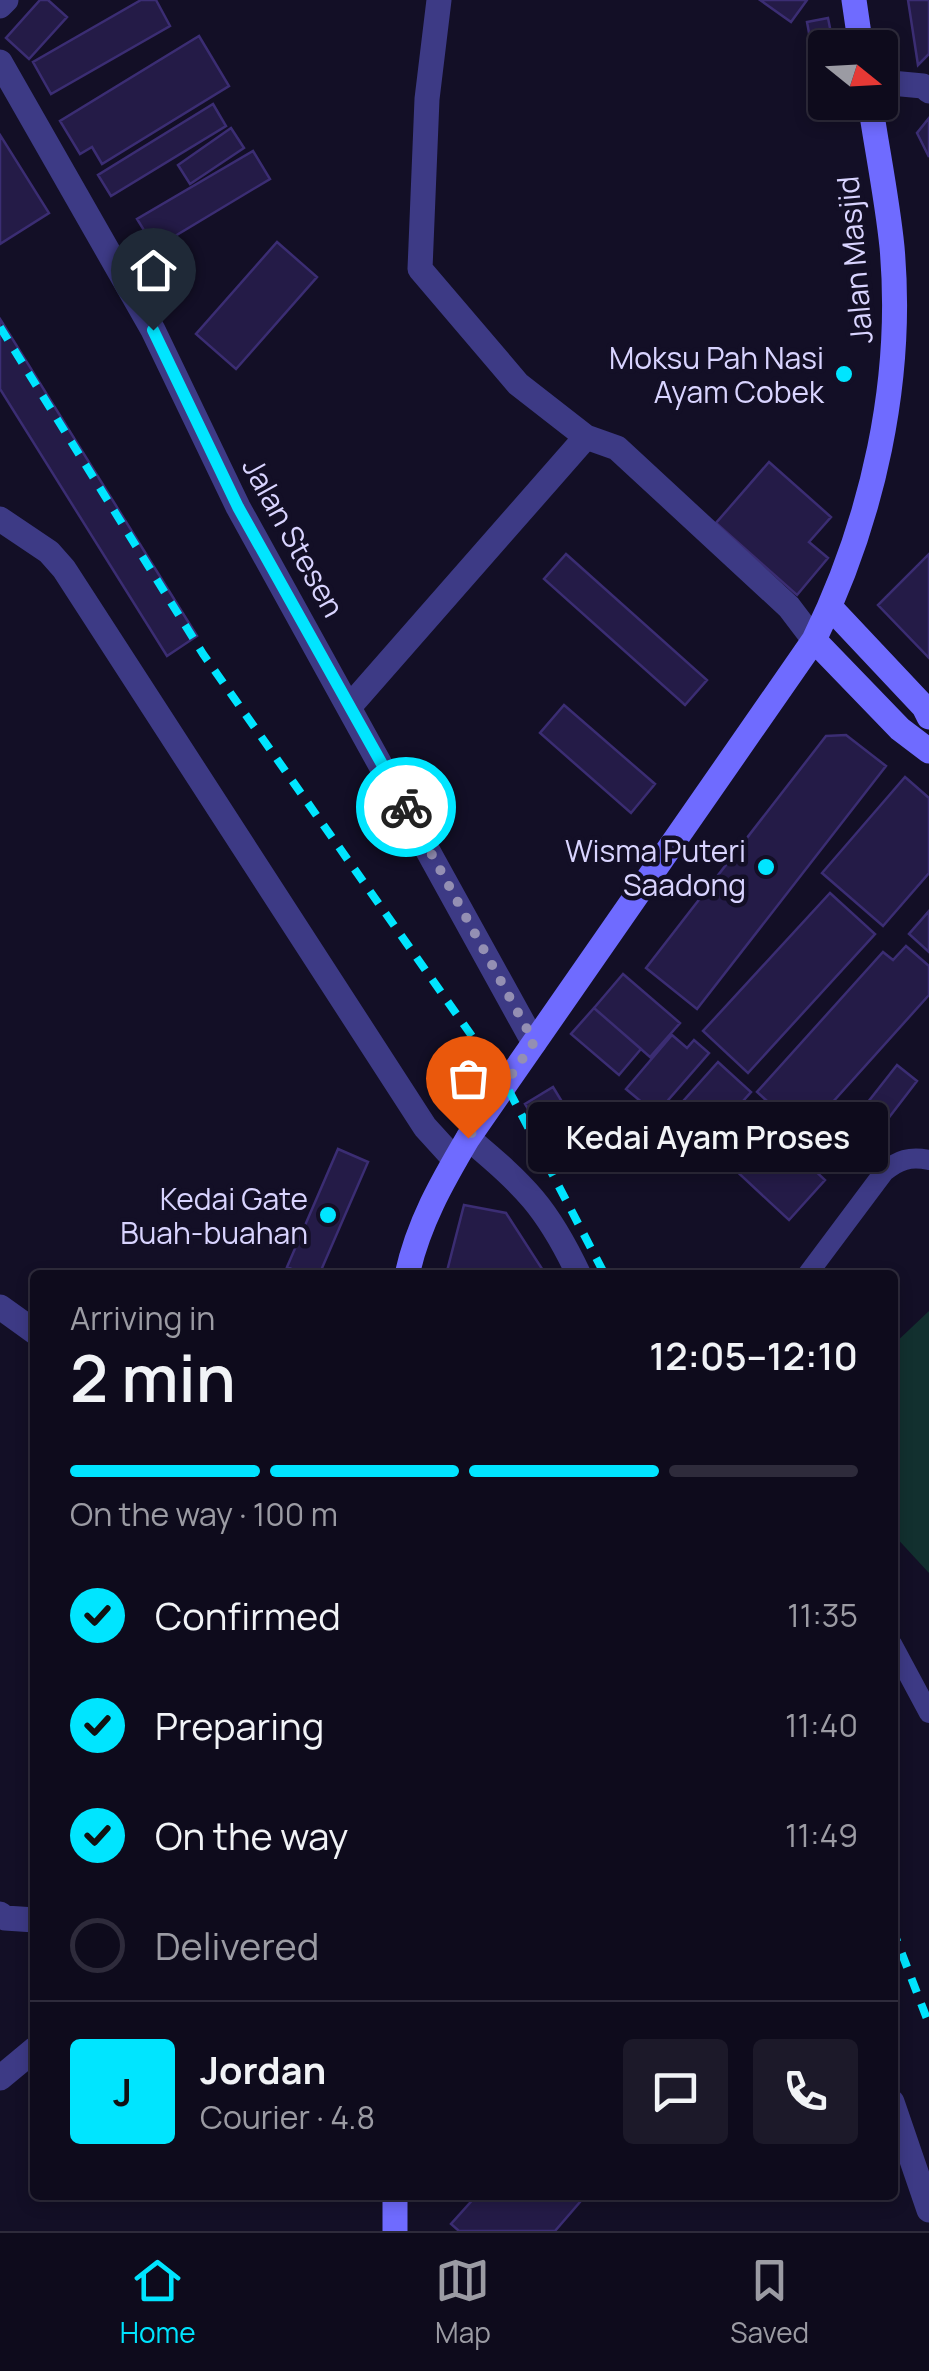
<!DOCTYPE html>
<html lang="en">
<head>
<meta charset="utf-8">
<style>
	:root { --surface:#0e0b1c; --page:#1c1929; --text:#f1f3f6; --muted:#9b9ba3; --line:#2e2b3b; --accent:#00e5ff }
	body { margin:0; font-family:Manrope,sans-serif; background:var(--page); color:var(--text); height:100vh; display:flex; flex-direction:column; font-size:38px; white-space:nowrap }
	* { box-sizing:border-box; margin:0 }
	p { font-size:32px; color:var(--muted) }
	.icon { flex:none; width:55px; height:55px; fill:none; stroke:currentColor; stroke-width:2; stroke-linecap:round; stroke-linejoin:round }
	.map { position:relative; flex:1; overflow:hidden }
	.panel { position:absolute; left:30px; top:1270px; width:868px; height:930px; display:flex; flex-direction:column; background:var(--surface); border-radius:10px; box-shadow:0 5px 15px #0003,0 0 0 2px var(--line) }
	.panel>* { flex:none }
	.needle { width:65px; rotate:108deg }
	.controls { position:absolute; left:808px; top:30px; display:grid; gap:20px }
	.controls a { display:grid; place-items:center; width:90px; height:90px; border-radius:10px; background:var(--surface); box-shadow:0 5px 15px #0003,0 0 0 2px var(--line); font-size:50px }
	.pin { position:absolute; display:grid; place-items:center; width:85px; height:85px; color:#fff; margin:-102px -42px; border-radius:50% 50% 50% 0; rotate:-45deg; box-shadow:0 0 10px #0007 }
	.pin .icon { rotate:45deg }
	.courier { position:absolute; display:grid; place-items:center; width:100px; height:100px; margin:-50px; border:8px solid #00e5ff; border-radius:50%; background:#fff; color:#222; box-shadow:0 2px 12px #0007 }
	.bubble { position:absolute; height:70px; border-radius:10px; background:var(--surface); box-shadow:0 5px 15px #0003,0 0 0 2px var(--line); font-size:32px; font-weight:600; line-height:70px; text-align:center }
	.head em { font-style:normal; font-weight:600 }
	.head div { display:flex; flex-direction:column-reverse }
	.head { display:flex; align-items:center; justify-content:space-between; height:170px; padding:0 40px }
	h1 { font-size:65px; font-weight:600; line-height:75px }
	.bar { display:grid; grid-template-columns:repeat(4,1fr); gap:15px 10px; align-content:center; height:120px; padding:0 40px }
	.bar i { height:12px; border-radius:8px; background:var(--line) }
	.bar .current { background:var(--accent) }
	.bar p { grid-column:span 4 }
	.line { display:flex; align-items:center; gap:25px; padding:0 40px; border-top:2px solid var(--line) }
	.line div { flex:1 }
	.round { display:grid; place-items:center; flex:none; width:105px; height:105px; border-radius:10px; background:var(--page) }
	ol { padding:0 40px; list-style:none }
	li { display:flex; align-items:center; gap:30px; height:110px }
	li p { margin-inline-start:auto }
	li .icon { padding:10px; border-radius:50%; background:var(--accent); color:#111; stroke-width:4 }
	li:last-child { color:var(--muted) }
	li i { width:55px; height:55px; border:5px solid var(--line); border-radius:50% }
	.tab-bar { display:flex; justify-content:space-around; align-items:center; height:140px; border-top:2px solid var(--line); background:var(--surface); font-size:28px; color:var(--muted) }
	.tab-bar a { display:grid; justify-items:center; gap:5px }
	.tab-bar .current { color:var(--accent) }
	.map>svg:first-child { display:block }
	.green { fill:#12302f }
	.building { fill:#241b47; stroke:#3b2d73; stroke-width:2.5 }
	.lines { fill:none; stroke-linecap:round; stroke-linejoin:round }
	.lane { stroke:#3d3a85; stroke-width:20 }
	.street { stroke:#3d3a85; stroke-width:25 }
	.secondary { stroke:#6f6bff; stroke-width:25 }
	.rail { stroke:#00e5ff; stroke-width:8; stroke-dasharray:15 12; stroke-linecap:butt }
	.done { stroke:#948fb3; stroke-width:10; stroke-dasharray:0 18 }
	.route { stroke:#00e5ff; stroke-width:12 }
	.poi-dot { fill:#00e5ff; stroke:#130f26; stroke-width:4 }
	.labels { text-anchor:middle; dominant-baseline:central; stroke-width:9; stroke-linejoin:round; paint-order:stroke }
	.street-label { font-size:30px; fill:#d9d4ff; stroke:#130f26 }
	.poi-label { font-size:30px; fill:#d9d4ff; stroke:#130f26; text-anchor:end }
</style>
</head>
<body>
<div class="map">
<svg width="929" height="2231" viewBox="0 0 929 2231">
	<rect width="100%" height="100%" fill="#130f26"/>
	<!-- green -->
	<path class="green" d="M929 1311V1573L893 1534 892 1346Z"/>
	<!-- building -->
	<path class="building" d="M40 0H48L67 17 29 59 6 38Z
		M141 0H156L170 26 51 94 33 62Z
		M760 0H807L791 22Z
		M908 0H929V54L918 65Z
		M828 18 834 48H825V102H844L845 111 824 115 807 22Z
		M199 36 229 86 102 164 92 147 80 154 60 121Z
		M213 104 226 126 111 196 98 175Z
		M929 118V157L917 133Z
		M231 128 244 148 190 184 178 165Z
		M0 135 49 213 0 244Z
		M253 151 270 179 155 248 137 219Z
		M277 242 317 277 236 369 196 334Z
		M0 319 197 636 167 656 0 389Z
		M769 462 831 517 809 542 828 558 797 595 716 523Z
		M566 554 707 680 685 705 544 579Z
		M929 554V658L878 605Z
		M564 705 655 784 631 813 540 733Z
		M846 735 886 766 697 1009 646 968 826 736Z
		M905 777 929 798V873L883 926 822 873Z
		M830 893 875 934 748 1073 703 1031Z
		M929 911V952L909 934Z
		M906 946 929 966V995L804 1134 757 1092 883 952 893 960Z
		M623 974 680 1023 650 1057 594 1008Z
		M594 1008 641 1049 619 1075 571 1034Z
		M672 1035 687 1048 694 1040 709 1053 656 1114 626 1089Z
		M718 1062 751 1092 694 1156 661 1126Z
		M897 1065 917 1081 874 1137 853 1121Z
		M553 1087 575 1123 547 1140 525 1104Z
		M752 1111 825 1180 789 1220 716 1152Z
		M338 1149 368 1162 319 1275H305L287 1267Z
		M464 1205 506 1213 546 1275H446Z
		M477 2195H586L555 2231H459L451 2224Z"/>
	<g class="lines">
		<!-- lane -->
		<path class="lane" d="M807 1275 884 1172C898 1160 910 1156 929 1160
			M892 1644 929 1713"/>
		<!-- street -->
		<path class="street" d="M439 0 427 99 420 269 518 384 586 437 617 448 789 607 814 640
			M0 6 6 0
			M0 62 153 330 238 507 534 1043
			M880 82 923 86 929 91
			M0 519 49 552 64 569 425 1127 455 1160
			M350 706 586 437
			M468 1138C525 1186 547 1207 579 1275
			M0 1307 35 1332
			M0 1914 5 1918 35 1920
			M0 2078 35 2049
			M892 2102 929 2210"/>
		<!-- secondary -->
		<path class="secondary" d="M854 0 861 48
			M830 607 924 707 929 717
			M814 640 900 729 929 751
			M407 1275C418 1224 442 1182 468 1138L814 640C873 519 904 381 892 247 887 198 877 150 870 102
			M395 2231V2195"/>
		<!-- rail -->
		<path class="rail" d="M0 327 203 654 505 1083 605 1275
			M892 1928 929 2024"/>
	</g>
	<g class="lines">
		<!-- done -->
		<path class="done" d="M406 807 534 1042 468 1138"/>
		<!-- route -->
		<path class="route" d="M153 330 238 507 406 807"/>
	</g>
	<!-- markers -->
	<g class="poi-dot">
		<circle cx="844" cy="374" r="10"/>
		<circle cx="766" cy="867" r="10"/>
		<circle cx="328" cy="1215" r="10"/>
	</g>
	<g class="labels">
		<!-- street labels -->
		<g class="street-label">
			<text transform="translate(854 260) rotate(-95)">Jalan Masjid</text>
			<text transform="translate(294 537) rotate(61)">Jalan Stesen</text>
		</g>
		<!-- poi labels -->
		<g class="poi-label">
			<text x="824" y="357">Moksu Pah Nasi<tspan x="824" dy="34">Ayam Cobek</tspan></text>
			<text x="746" y="850">Wisma Puteri<tspan x="746" dy="34">Saadong</tspan></text>
			<text x="308" y="1198">Kedai Gate<tspan x="308" dy="34">Buah-buahan</tspan></text>
		</g>
	</g>
</svg>
<div class="controls">
<a><svg class="needle" viewBox="-14 -14 28 28"><path d="M0-13l5 13h-10z" fill="#e53935"/><path d="M0 13l5-13h-10z" fill="#9b9ba3"/></svg></a>
</div>
<div class="pin" style="left:468px;top:1138px;background:#ea580c"><svg class="icon" aria-label="bag" viewBox="0 0 24 24"><path d="M5 8h14l-1 12H6zM9 8a3 3 0 0 1 6 0"/></svg></div>
<div class="pin" style="left:153px;top:330px;background:#1f2937"><svg class="icon" aria-label="home" viewBox="0 0 24 24"><path d="M3 11l9-7 9 7M6 9v11h12V9"/></svg></div>
<div class="courier" style="left:406px;top:807px"><svg class="icon" aria-label="bike" viewBox="0 0 24 24"><circle cx="6" cy="16" r="4"/><circle cx="18" cy="16" r="4"/><path d="M6 16l4-8h5l3 8M10 8l3 8H6M13 5h3"/></svg></div>
<div class="bubble" style="left:528px;top:1102px;width:360px">Kedai Ayam Proses</div>
<section class="panel">
<div class="head"><div><h1>2 min</h1><p>Arriving in</p></div><em>12:05–12:10</em></div>
<div class="bar"><i class="current"></i><i class="current"></i><i class="current"></i><i></i><p>On the way · 100 m</p></div>
<ol>
<li><svg class="icon" aria-label="check" viewBox="0 0 24 24"><path d="M5 12l5 5 9-10"/></svg>Confirmed<p>11:35</p></li>
<li><svg class="icon" aria-label="check" viewBox="0 0 24 24"><path d="M5 12l5 5 9-10"/></svg>Preparing<p>11:40</p></li>
<li><svg class="icon" aria-label="check" viewBox="0 0 24 24"><path d="M5 12l5 5 9-10"/></svg>On the way<p>11:49</p></li>
<li><i></i>Delivered</li>
</ol>
<div class="line" style="height:180px"><b class="round" style="background:var(--accent);color:#111">J</b><div><b>Jordan</b><p>Courier · 4.8</p></div><a class="round"><svg class="icon" aria-label="chat" viewBox="0 0 24 24"><path d="M4 5h16v11H9l-5 4z"/></svg></a><a class="round"><svg class="icon" aria-label="phone" viewBox="0 0 24 24"><path d="M5 4h4l2 5-3 2q2 4 5 5l2-3 5 2v4C11 20 4 13 5 4z"/></svg></a></div>
</section>
</div>
<nav class="tab-bar">
<a class="current"><svg class="icon" aria-label="home" viewBox="0 0 24 24"><path d="M3 11l9-7 9 7M6 9v11h12V9"/></svg>Home</a>
<a><svg class="icon" aria-label="map" viewBox="0 0 24 24"><path d="M3 6l6-2 6 2 6-2v14l-6 2-6-2-6 2zM9 4v14M15 6v14"/></svg>Map</a>
<a><svg class="icon" aria-label="saved" viewBox="0 0 24 24"><path d="M7 4h10v16l-5-4-5 4z"/></svg>Saved</a>
</nav>
</body>
</html>
